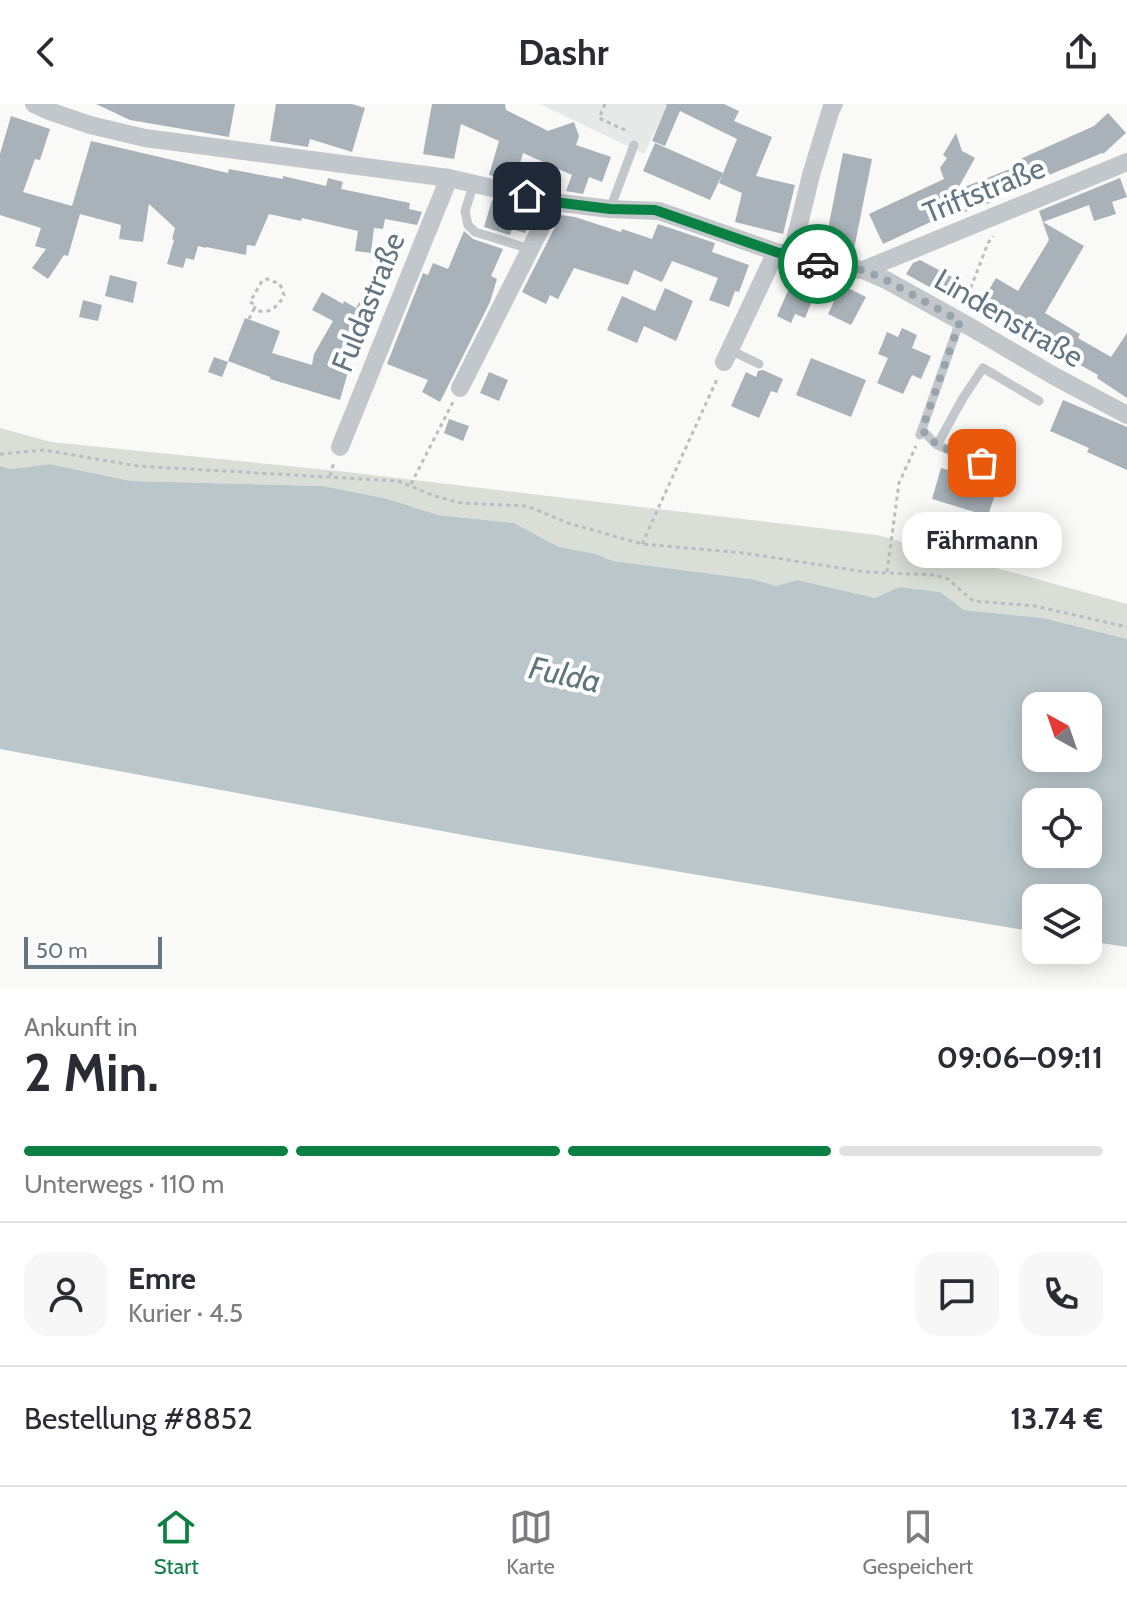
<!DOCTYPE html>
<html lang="de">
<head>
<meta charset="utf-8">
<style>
	:root { --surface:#fff; --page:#f7f7f7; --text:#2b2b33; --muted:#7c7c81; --line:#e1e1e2; --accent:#0b8043 }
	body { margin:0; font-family:Cabin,sans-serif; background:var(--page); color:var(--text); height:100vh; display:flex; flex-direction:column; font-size:30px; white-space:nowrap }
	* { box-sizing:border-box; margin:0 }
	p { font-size:26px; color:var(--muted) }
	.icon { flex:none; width:44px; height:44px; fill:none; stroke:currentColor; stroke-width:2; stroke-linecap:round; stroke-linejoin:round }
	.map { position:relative; height:885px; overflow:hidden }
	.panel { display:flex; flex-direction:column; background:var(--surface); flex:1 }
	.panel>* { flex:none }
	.needle { width:52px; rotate:320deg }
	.fabs { position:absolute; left:1022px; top:588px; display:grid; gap:16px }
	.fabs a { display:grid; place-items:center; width:80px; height:80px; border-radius:16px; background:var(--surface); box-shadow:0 4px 20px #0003; font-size:40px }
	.scale { position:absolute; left:24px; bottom:20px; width:138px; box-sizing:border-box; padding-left:8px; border:4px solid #647683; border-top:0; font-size:22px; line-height:28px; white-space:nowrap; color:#647683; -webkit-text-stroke:6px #fff; paint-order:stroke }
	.pin { position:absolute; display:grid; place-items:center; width:68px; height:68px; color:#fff; margin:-34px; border-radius:16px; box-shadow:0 4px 12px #0006 }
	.courier { position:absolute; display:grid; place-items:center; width:80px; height:80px; margin:-40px; border:6px solid #0b8043; border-radius:50%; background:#fff; color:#222; box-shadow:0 2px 10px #0007 }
	.bubble { position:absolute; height:56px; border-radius:24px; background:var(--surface); box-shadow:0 4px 20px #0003; font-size:26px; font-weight:700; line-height:56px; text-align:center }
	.overview em { font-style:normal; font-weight:700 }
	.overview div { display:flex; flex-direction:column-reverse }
	.overview { display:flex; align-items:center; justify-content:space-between; height:136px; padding:0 24px }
	h1 { font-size:52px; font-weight:700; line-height:60px }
	.bar { display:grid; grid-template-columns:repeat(4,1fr); gap:12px 8px; align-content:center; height:96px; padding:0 24px }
	.bar i { height:10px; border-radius:6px; background:var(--line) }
	.bar .current { background:var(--accent) }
	.bar p { grid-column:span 4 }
	.line { display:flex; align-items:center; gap:20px; padding:0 24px; border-top:2px solid var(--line) }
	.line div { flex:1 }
	.round { display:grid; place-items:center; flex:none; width:84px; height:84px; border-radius:24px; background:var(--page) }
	header { display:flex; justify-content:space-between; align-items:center; height:104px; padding:0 24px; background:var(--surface); font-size:36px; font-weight:700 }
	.tab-bar { display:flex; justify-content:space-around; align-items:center; height:112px; border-top:2px solid var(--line); background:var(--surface); font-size:22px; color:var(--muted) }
	.tab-bar a { display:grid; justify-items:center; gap:4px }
	.tab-bar .current { color:var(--accent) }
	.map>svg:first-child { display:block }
	.built { fill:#e7e8e8 }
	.green { fill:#d9ded6 }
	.water { fill:#bac6ca; fill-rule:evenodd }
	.building { fill:#a9b2b9 }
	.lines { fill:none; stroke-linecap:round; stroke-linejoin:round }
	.path { stroke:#babec1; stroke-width:3; stroke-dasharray:4 4; stroke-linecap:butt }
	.service { stroke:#c2c7cb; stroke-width:9 }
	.minor { stroke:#c2c7cb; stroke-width:18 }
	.done { stroke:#98a4ac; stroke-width:8; stroke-dasharray:0 14.4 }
	.route { stroke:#0b8043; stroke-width:10 }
	.labels { text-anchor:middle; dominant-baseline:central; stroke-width:8; stroke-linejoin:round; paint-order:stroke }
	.street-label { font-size:30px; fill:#647683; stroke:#fff }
	.water-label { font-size:32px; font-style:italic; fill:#5e767c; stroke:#fff }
</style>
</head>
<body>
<header><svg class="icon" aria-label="back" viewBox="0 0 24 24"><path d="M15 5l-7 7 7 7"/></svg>Dashr<svg class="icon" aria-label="share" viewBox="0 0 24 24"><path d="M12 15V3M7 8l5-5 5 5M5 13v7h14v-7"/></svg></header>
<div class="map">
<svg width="1127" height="885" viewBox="0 0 1127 885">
	<rect width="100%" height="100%" fill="#f9f9f7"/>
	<!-- built -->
	<path class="built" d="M540 0H668L644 50Z"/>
	<!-- green -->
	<path class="green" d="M0 324 51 338 347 368 877 431 1127 500V535L1043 514 964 506 939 488 899 483 875 494 798 476 776 483 751 475 613 457 596 450 559 443 514 419 438 411 388 395 323 382 131 377 49 360 12 365 0 362Z"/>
	<!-- water -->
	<path class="water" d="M49 360 131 377 323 382 388 395 438 411 514 419 559 443 596 450 613 457 751 475 776 482 798 476 875 494 899 483 940 488 964 506 1043 514 1127 535V843L1088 837V794H1036V828L485 735 0 645V362L12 365ZM1036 602H1088V654H1036ZM1036 698H1088V750H1036Z"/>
	<!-- building -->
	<path class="building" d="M96 0H235L229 33 130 16Z
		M276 0H352L365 4 352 48 310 35 308 43 270 37Z
		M432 0H505L506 6 548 27 574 18 579 32 576 41 611 53 602 78 589 73 583 90 566 87 572 71 523 49 515 77 489 71 499 37 461 20 454 55 423 50Z
		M665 0H724L739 7 734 17 772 33 756 72 795 81 783 130 735 118 742 89 719 79 737 35 680 7 665 42 652 37 667 1Z
		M1108 9 1126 29 1103 50 1102 49 991 95 992 98 935 119 937 115 883 140 869 110 944 75 940 64 947 54 943 51 956 29 962 47 975 54 957 86 1020 61 1018 56 1094 22Z
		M11 12 50 25 40 56 35 55 23 88 72 102 91 37 228 69 229 65 283 75V72L326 82 328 74 343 78 341 85 410 99 409 105 422 108 417 121 385 115 383 125 374 124 371 149 355 147 358 127 302 114 301 117 269 110 255 142 247 141 246 151 206 143V144L198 142 194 156 186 154 183 164 167 160 174 136 172 135 175 124 149 100 143 138 119 135 121 121 80 110 68 152 64 151 48 175 32 164 46 145 35 142 41 124 0 111V50Z
		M655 39 723 69 710 96 643 67Z
		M843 49 872 55 854 145 825 140Z
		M1120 74 1127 93 1112 98 1116 110 1094 117 1089 101 1043 118 1084 142 1045 209 1080 230 1078 234 1111 253 1127 229V294L1097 274 1098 271 1066 253 1064 256 1029 235 1027 238 996 219 1002 209 982 197 996 174 1018 187 1049 136 1039 107Z
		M492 96 536 106 525 129 512 125 510 131 484 123Z
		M561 111 575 113 621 128 622 125 652 135 658 120 715 139 712 148 749 161 739 188 735 187 729 203 709 196 718 174 672 157 662 178 634 166 628 181 574 164 558 195 550 191 546 200 522 188Z
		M464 127 473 135 503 145 491 172 497 175 490 198 440 298 422 288 428 276 387 260 423 169 428 171 433 159 448 165Z
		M920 156 954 174 944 191 906 170 913 159Z
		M110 171 137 178 133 199 105 192Z
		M842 181 866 193 851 221 828 210Z
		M790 182 814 192 805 214 795 210 791 219 777 212Z
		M665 184 693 197 676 237 644 222 637 239 607 226 622 192 655 207Z
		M322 188 343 200 344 197 356 204 364 190 380 198 342 266 348 268 340 296 270 275V273L228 257 245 214 280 227 272 249 312 261 314 250 333 217 312 206Z
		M83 196 102 201 98 217 79 213Z
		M902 224 917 231 912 244 931 252 921 275 912 271 903 290 877 279 888 254 878 250 887 228 898 233Z
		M214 253 228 258 222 273 208 268Z
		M811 254 866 276 851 313 796 291Z
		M763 266 783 275 777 289 771 287 759 314 731 302 746 268 756 273 758 267Z
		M489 268 508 276 499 297 480 289Z
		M1063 296 1127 323V366L1087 348 1089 344 1050 327Z
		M449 315 469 322 463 337 444 329Z
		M941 364 998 381 988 412 932 395Z"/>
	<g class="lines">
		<!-- path -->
		<path class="path" d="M605 0 599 14 629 28
			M965 199 988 139 993 132
			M249 215 254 205C268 212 278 203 284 191L280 180 267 175 262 177 250 198 256 201 254 205
			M0 350 44 346 137 362 398 377 435 392 461 399 527 402 568 419 642 440 744 449 866 468 935 471 948 475 973 497 1035 502 1127 523
			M330 372 334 358
			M411 380 453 298
			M642 440 718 273
			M887 468 899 379 916 342"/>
		<!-- service -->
		<path class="service" d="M474 79 465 107 468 121 475 128 530 145
			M610 105 634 41
			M730 246 759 260
			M922 326 937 341 1004 368
			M920 331 960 217
			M937 341 963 294 983 264 1039 297"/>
		<!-- minor -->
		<path class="minor" d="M34 0 49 7 90 21 145 34 449 74 554 98 610 105 659 107 776 148 828 163 863 166 886 176 960 217 1054 272 1127 311
			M791 153 811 71 831 5 834 0
			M863 166 1127 58
			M724 258 776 148
			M460 284 554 98
			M340 343 449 74"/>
	</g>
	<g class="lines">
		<!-- done -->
		<path class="done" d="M818 160 863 166 886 176 960 217 922 326 937 341 982 359"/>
		<!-- route -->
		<path class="route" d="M527 92 554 98 610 105 655 106 776 148 818 160"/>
	</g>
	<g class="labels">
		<!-- street labels -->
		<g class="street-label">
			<text transform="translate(984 86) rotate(-22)">Triftstraße</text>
			<text transform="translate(368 198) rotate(-68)">Fuldastraße</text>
			<text transform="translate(1009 214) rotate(30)">Lindenstraße</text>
		</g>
		<!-- water labels -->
		<g class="water-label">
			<text transform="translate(565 570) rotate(12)">Fulda</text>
		</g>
	</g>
</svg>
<div class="fabs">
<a><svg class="needle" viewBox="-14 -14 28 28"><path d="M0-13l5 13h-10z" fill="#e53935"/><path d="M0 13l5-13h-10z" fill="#7c7c81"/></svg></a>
<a><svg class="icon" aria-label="locate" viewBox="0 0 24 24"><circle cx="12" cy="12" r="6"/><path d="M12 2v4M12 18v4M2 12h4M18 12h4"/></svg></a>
<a><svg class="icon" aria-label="layers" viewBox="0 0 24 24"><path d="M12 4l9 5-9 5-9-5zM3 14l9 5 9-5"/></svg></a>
</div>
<div class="scale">50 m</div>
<div class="pin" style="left:982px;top:359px;background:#ea580c"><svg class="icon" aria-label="bag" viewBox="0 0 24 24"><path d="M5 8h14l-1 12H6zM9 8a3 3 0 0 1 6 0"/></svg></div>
<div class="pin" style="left:527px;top:92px;background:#1f2937"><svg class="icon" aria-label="home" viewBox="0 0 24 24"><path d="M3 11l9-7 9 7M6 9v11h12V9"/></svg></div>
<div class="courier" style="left:818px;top:160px"><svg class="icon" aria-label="car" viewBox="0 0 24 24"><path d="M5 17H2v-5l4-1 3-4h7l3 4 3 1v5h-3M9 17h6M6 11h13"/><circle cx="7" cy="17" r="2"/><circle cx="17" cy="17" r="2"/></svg></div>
<div class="bubble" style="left:902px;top:408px;width:160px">Fährmann</div>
</div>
<section class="panel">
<div class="overview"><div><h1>2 Min.</h1><p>Ankunft in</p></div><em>09:06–09:11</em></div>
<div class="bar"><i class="current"></i><i class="current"></i><i class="current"></i><i></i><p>Unterwegs · 110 m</p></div>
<div class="line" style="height:144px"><a class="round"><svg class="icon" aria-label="person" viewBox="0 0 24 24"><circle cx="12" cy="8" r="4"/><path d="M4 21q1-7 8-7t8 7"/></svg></a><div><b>Emre</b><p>Kurier · 4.5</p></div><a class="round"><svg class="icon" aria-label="chat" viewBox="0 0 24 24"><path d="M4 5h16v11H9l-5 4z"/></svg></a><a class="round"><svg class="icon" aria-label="phone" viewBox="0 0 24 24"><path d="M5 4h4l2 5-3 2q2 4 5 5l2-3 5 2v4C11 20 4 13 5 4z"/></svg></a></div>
<div class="line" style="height:104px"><div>Bestellung #8852</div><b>13.74 €</b></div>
</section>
<nav class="tab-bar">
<a class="current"><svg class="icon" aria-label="home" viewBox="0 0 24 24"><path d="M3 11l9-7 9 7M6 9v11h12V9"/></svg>Start</a>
<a><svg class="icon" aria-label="map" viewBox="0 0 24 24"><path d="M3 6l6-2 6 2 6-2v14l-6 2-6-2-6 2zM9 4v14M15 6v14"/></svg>Karte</a>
<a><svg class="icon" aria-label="saved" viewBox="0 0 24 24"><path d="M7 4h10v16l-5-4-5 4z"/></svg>Gespeichert</a>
</nav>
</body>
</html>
